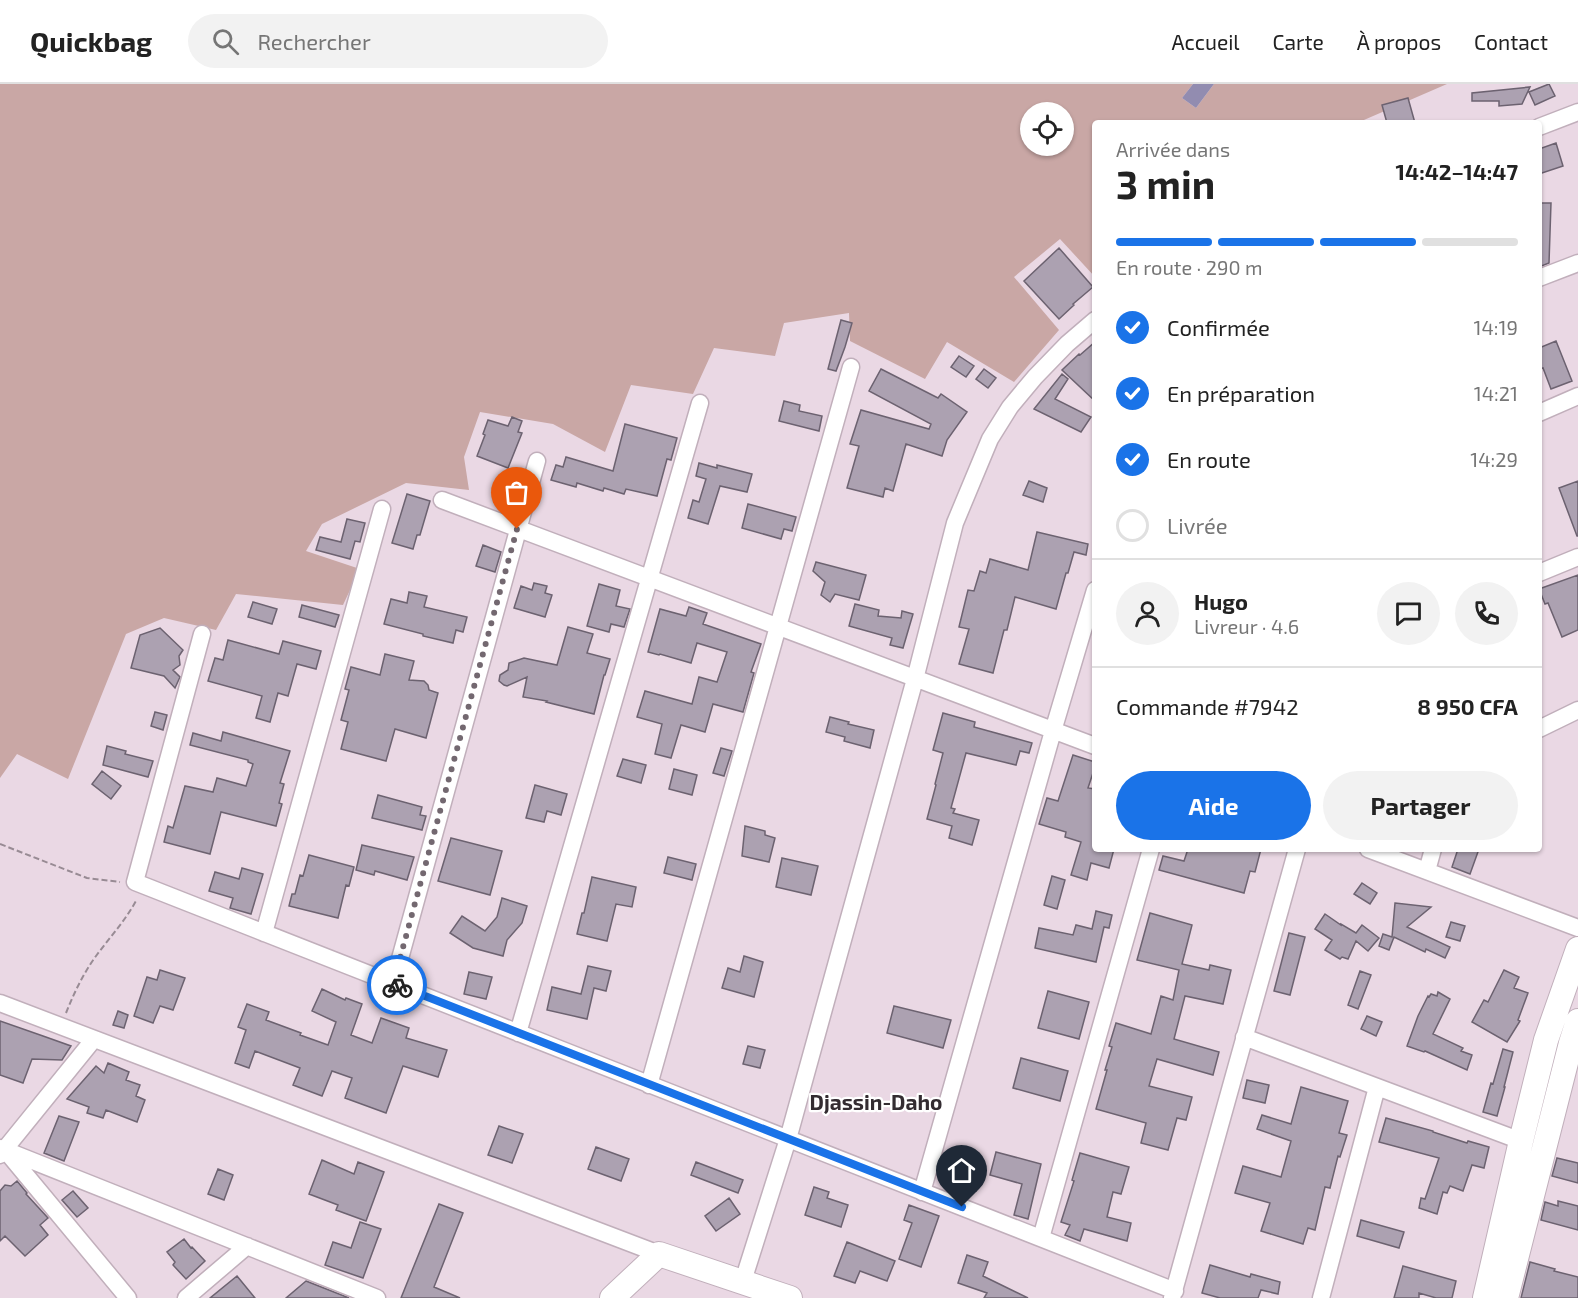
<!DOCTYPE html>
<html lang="fr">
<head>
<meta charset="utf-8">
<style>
	:root { --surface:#fff; --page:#f2f2f2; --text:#222; --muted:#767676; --line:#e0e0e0; --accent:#1a73e8 }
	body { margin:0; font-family:"Exo 2",sans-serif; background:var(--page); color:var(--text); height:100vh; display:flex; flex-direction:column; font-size:22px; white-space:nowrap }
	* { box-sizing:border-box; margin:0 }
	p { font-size:20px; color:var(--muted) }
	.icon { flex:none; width:33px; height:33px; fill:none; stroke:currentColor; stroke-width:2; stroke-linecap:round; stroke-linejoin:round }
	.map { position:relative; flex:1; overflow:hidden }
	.drawer { position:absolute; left:1092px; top:36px; width:450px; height:732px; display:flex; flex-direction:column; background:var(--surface); border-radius:6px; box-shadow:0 2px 4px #0004 }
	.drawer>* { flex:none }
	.tools { position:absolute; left:1020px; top:18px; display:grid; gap:12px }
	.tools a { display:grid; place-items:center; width:54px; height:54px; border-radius:50%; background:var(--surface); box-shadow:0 2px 4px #0004; font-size:30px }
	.pin { position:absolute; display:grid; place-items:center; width:51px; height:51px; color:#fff; margin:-62px -26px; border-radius:50% 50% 50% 0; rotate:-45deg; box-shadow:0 0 6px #0007 }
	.pin .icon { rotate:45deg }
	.courier { position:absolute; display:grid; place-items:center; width:60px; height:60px; margin:-30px; border:4px solid #1a73e8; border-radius:50%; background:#fff; color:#222; box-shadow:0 2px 8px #0007 }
	.head em { font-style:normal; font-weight:700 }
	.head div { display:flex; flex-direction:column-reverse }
	.head { display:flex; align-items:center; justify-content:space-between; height:102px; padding:0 24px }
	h1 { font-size:39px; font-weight:700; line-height:45px }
	.bar { display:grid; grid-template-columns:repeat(4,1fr); gap:9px 6px; align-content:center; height:72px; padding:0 24px }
	.bar i { height:8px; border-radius:4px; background:var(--line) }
	.bar .current { background:var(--accent) }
	.bar p { grid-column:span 4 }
	.line { display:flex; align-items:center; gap:15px; padding:0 24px; border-top:2px solid var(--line) }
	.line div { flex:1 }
	.round { display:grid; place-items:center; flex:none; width:63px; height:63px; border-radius:32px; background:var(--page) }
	ol { padding:0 24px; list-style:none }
	li { display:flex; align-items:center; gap:18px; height:66px }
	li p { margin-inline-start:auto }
	li .icon { padding:6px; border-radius:50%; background:var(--accent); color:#fff; stroke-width:4 }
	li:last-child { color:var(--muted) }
	li i { width:33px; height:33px; border:3px solid var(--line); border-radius:50% }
	.cta { display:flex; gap:12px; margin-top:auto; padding:12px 24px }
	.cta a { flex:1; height:69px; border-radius:36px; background:var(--accent); color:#fff; font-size:24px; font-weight:700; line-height:69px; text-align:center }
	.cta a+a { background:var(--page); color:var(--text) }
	header { display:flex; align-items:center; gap:36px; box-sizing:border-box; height:84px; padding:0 30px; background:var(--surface); border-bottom:2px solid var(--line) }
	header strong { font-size:28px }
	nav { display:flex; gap:33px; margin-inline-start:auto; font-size:21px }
	.search { width:420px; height:54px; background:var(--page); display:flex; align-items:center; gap:15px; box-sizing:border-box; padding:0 21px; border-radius:33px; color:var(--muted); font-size:22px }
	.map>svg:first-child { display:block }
	.green { fill:#c9a7a5; fill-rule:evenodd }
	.water { fill:#928cb0 }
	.building { fill:#aca1b1; stroke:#6c6270; stroke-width:1.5 }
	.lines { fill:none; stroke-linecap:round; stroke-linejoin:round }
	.street-casing { stroke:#c1afbb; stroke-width:19 }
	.secondary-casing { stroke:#c1afbb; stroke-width:26 }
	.path { stroke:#988b94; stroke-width:2; stroke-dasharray:6 3; stroke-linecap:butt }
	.street { stroke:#fff; stroke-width:16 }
	.secondary { stroke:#fff; stroke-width:24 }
	.done { stroke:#736870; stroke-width:6; stroke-dasharray:0 10.8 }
	.route { stroke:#1a73e8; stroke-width:8 }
	.labels { text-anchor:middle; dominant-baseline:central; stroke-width:4.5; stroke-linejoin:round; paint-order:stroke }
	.neighbourhood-label { font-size:21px; font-weight:bold; fill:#332c31; stroke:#fff }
</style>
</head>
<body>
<header>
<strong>Quickbag</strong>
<div class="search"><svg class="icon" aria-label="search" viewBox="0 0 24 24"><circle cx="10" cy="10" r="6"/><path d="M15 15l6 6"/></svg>Rechercher</div>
<nav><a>Accueil</a><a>Carte</a><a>À propos</a><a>Contact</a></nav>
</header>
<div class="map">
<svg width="1578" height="1214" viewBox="0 0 1578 1214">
	<rect width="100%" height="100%" fill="#ead8e4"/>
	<!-- green -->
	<path class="green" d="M0 0H1193L1182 14 1196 24 1214 0H1447L1357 39H1095V193L1060 155 1014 193 1059 246 1014 298 947 258 925 295 850 257 849 229 784 239 775 272 714 264 693 310 631 301 605 368 553 340 480 328 464 373 469 406 406 399 322 440 306 467 360 485 343 521 236 510 216 546 164 534 126 550 68 695 17 670 0 694ZM1030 28H1064V62H1030Z"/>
	<!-- water -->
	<path class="water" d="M1193 0H1214L1196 24 1182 14Z"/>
	<!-- building -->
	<path class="building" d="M1549 0 1555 12 1535 21 1529 8Z
		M1530 3 1522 20 1499 22V17H1472V9Z
		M1408 14 1415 39H1387L1382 21Z
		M1556 59 1563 82 1539 90V65Z
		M1539 119H1551L1549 179 1539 183Z
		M1059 164 1093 203 1073 220 1074 221 1059 235 1024 197Z
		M841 236 852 239 845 263 836 287 828 285Z
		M1556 257 1572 297 1551 305 1543 284 1539 285V264Z
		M1095 258V317L1062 286 1079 270 1080 271Z
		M959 272 974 282 966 293 951 283Z
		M881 285 938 314 941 310 967 328 947 356 942 372 906 360 893 407 885 404 883 413 847 404 859 362 850 360 861 326 929 345 931 340 869 307Z
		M984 285 996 294 988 304 976 295Z
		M1062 290 1068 295 1055 315 1091 333 1081 348 1034 325Z
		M784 317 800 321 799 327 822 332 819 347 779 337Z
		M512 333 522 337 518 348 522 349 508 384 477 372 485 351 483 350 488 336 508 342Z
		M625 340 677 354 671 376 667 375 657 412 626 405 624 410 604 404 603 407 577 399 576 403 551 396 556 381 563 383 566 373 613 387Z
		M699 379 717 384V381L752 390 747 408 720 402 708 440 688 434 693 416 699 418 706 395 696 392Z
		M1029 397 1047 404 1043 418 1023 411Z
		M1578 397V452H1577L1559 404Z
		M407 410 430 417 420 451H417L413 465 392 459Z
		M748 420 796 433 792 447 784 445 781 455 742 444Z
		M347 435 365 439 360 458 355 457 350 475 316 466 320 453 341 458Z
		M1037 448 1088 460 1086 471 1074 468 1068 489H1066L1056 525 1015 513 1007 546H1004L993 589 959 580 969 545 959 543 968 506 974 507 980 487 986 489 990 475 1028 486Z
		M483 461 501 468 495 488 476 482Z
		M816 478 866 491 859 516 835 510 830 518 821 511 825 498 813 487Z
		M1578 491V546L1562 553 1548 519 1545 520 1539 505Z
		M534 499 547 502 545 509 552 511 545 533 514 524 521 502 532 506Z
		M599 500 620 506 616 522 630 525 624 543 611 540 609 548 587 542Z
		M409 508 427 512 424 523 467 533 463 548 456 546 453 559 423 552V550L384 540 391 515 407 519Z
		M253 518 277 525 272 540 248 533Z
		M855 520 879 526 878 532 901 534 902 527 913 530 903 564 890 561 892 554 849 542Z
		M302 521 339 531 335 543 299 533Z
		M689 523 707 529 703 540 761 560 751 588 754 589 743 628 713 620 705 648 681 641 671 674 655 670 662 640 637 633 645 607 692 620 699 593 717 598 727 568 697 559 691 579 660 570 659 571 648 568 660 525 686 532Z
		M568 543 593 550 587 569 610 575 605 591H604L594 630 546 618 547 617 523 613 527 593 507 602 504 601 499 597 500 591 508 586 509 579 524 574 557 581Z
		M160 544 183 566 179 572 180 581 173 586 180 593 175 604 164 592 131 584 140 551Z
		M228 556 279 570 283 557 321 567 316 585 297 580 288 612 278 609 270 638 256 634 262 612 208 597 215 574 223 576Z
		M385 570 414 577 409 596 424 597 428 601 429 606 438 609 426 654 395 645 386 677 341 665 348 638 341 636 349 606 345 605 351 583 380 591Z
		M155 628 167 631 163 646 151 642Z
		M943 629 975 638 974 643 1032 659 1029 669 1020 667 1016 681 966 669 951 724 955 725 953 729 979 736 972 761 949 754 952 742 927 735 936 701 935 700 943 669 933 666Z
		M830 633 849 638 848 640 874 646 870 664 844 657 845 653 826 648Z
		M223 648 290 667 280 699 284 700 279 719 282 720 276 742 221 728 210 770 164 758 168 742 173 744 185 702 213 708 217 694 246 702 253 680 248 678V676L190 661 193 649 221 657Z
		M107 662 126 667 125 670 153 677 148 693 103 681Z
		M721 664 732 667 724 692 713 689Z
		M1073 671 1095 678V683L1088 704 1095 705V765H1114L1109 784 1091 779 1087 796 1071 791 1081 758 1065 753 1066 748 1039 740 1047 714 1058 717Z
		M623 675 646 681 641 699 617 692Z
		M674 685 697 691 692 711 669 705Z
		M102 687 121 702 111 715 92 700Z
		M535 701 567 710 561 731 547 727 544 738 526 734Z
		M378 711 422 723 420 731 426 732 422 746 372 734Z
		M745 742 765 747V751L775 754 769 778 742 772Z
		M451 754 502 767 490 811 438 797Z
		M362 761 414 773 407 796 375 787 374 791 356 786Z
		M1188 765H1261L1255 788 1250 787 1244 809 1159 786 1163 772 1184 777Z
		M1458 765H1479L1470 790 1452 783Z
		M309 771 354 783 349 802 346 801 338 834 289 822 292 810H295L300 791 303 792Z
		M668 773 696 780 692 796 664 789Z
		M782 774 818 782 811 811 776 803Z
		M242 784 263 790 251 830 230 824 233 814 209 807 215 788 239 795Z
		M1052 792 1065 796 1057 825 1044 821Z
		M592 793 636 803 632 823 616 820 607 857 577 850 582 829H584Z
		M1362 799 1377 809 1370 820 1354 810Z
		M502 814 527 822 522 839 507 856 503 872 473 864 450 849 462 832 485 847 497 833Z
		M1395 819 1431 823 1407 843 1450 863 1445 874 1426 865 1425 868 1394 853 1389 866 1379 862 1383 850 1392 853Z
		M1096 827 1112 831 1109 844 1104 843 1096 878 1035 864 1039 844 1073 851 1076 841 1092 845Z
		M1150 829 1192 841 1182 880 1209 886 1210 881 1231 886 1223 920 1185 912 1174 955 1219 968 1213 991 1157 975 1149 1002 1192 1013 1186 1036 1177 1034 1168 1066 1141 1059 1146 1039 1096 1025 1107 986H1105L1112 963 1109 962 1116 939 1151 950 1161 912 1173 916 1179 886 1137 876Z
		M1325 830 1341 841V840L1356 849 1362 841 1379 854 1368 867 1356 857 1348 875 1342 873 1340 875 1325 866 1332 856 1315 845Z
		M1451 838 1465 842 1460 857 1446 853Z
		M1289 849 1305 853 1290 911 1274 907Z
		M744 872 763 878 754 913 722 904 728 884 740 888Z
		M588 882 611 887 606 907 594 904 587 935 547 926 552 903 581 910Z
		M160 886 185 894 173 926 160 922 153 939 134 932 147 893 157 896Z
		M1504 886 1519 893 1514 904 1528 909 1518 936 1520 937 1507 958 1472 938 1484 916 1488 918Z
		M1360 887 1371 891 1358 925 1348 921Z
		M469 888 492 893 486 915 464 910Z
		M322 905 345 916 346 914 362 920 351 951 372 959 381 934 409 944 406 954 447 966 438 993 403 982 386 1029 345 1014 352 994 332 987 322 1012 293 1001 300 984 255 967 249 984 235 979 246 946 238 943 247 920 269 928 266 936 301 949 300 951 328 961 336 938 312 927Z
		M1048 907 1089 918 1079 955 1038 944Z
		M1438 908 1450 915 1433 950 1463 964 1461 967 1472 971 1467 986 1425 967 1424 968 1407 962 1418 932 1428 912 1429 913 1431 910 1437 912Z
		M894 922 951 936 943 964 887 949Z
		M118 927 128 931 124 944 113 941Z
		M1367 932 1382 938 1376 952 1361 945Z
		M0 937 43 952 71 962 62 976 32 975 23 999 0 991Z
		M748 962 765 966 760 984 743 980Z
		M1503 965 1513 968 1504 1003H1505L1497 1032 1483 1028 1491 999 1493 1000Z
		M1021 974 1068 987 1060 1017 1013 1004Z
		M108 979 129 988 126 996 140 1001 136 1012 145 1016 137 1038 106 1026 103 1034 87 1029 89 1023 67 1015 96 982 104 989Z
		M1247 996 1269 1001 1265 1019 1243 1014Z
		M1301 1003 1348 1017 1339 1049 1347 1051 1340 1073 1338 1072 1330 1104 1325 1103 1315 1146 1308 1144 1303 1160 1261 1147 1270 1119 1235 1109 1243 1082 1281 1093 1291 1057 1257 1045 1262 1031 1291 1040Z
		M59 1032 79 1038 64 1077 44 1069Z
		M1386 1034 1433 1047V1048L1467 1059 1468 1057 1489 1063 1484 1084 1472 1081 1463 1107 1450 1102 1447 1109 1443 1108 1437 1130 1419 1124 1421 1114 1425 1115 1439 1074 1379 1058Z
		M499 1042 523 1050 512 1079 488 1071Z
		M596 1063 629 1075 621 1097 588 1085Z
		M996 1068 1041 1080 1028 1135 1014 1131 1022 1100 990 1091Z
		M1080 1069 1129 1083 1121 1110 1113 1108 1107 1133 1131 1139 1127 1157 1084 1145 1080 1157 1065 1151 1070 1141 1061 1138 1074 1097 1072 1096Z
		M1557 1074 1578 1079V1099L1552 1092Z
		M322 1076 354 1090 358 1078 384 1088 366 1137 336 1126 338 1121 309 1110Z
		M957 1076 984 1084 976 1107 949 1098Z
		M696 1078 743 1096 738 1109 691 1091Z
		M218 1085 233 1091 224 1116 208 1110Z
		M17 1097 27 1109 26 1110 48 1134 40 1141 48 1151 25 1172 5 1152 0 1157V1107L5 1101 11 1102Z
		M814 1103 829 1108 827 1114 848 1121 841 1143 805 1131Z
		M73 1107 88 1124 77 1133 62 1116Z
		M729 1114 740 1130 716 1147 705 1132Z
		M1558 1117 1578 1122V1146L1541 1136 1545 1118 1558 1122Z
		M439 1120 463 1129 434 1203 460 1214H401Z
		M909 1121 939 1132 921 1183 899 1175 912 1139 904 1136Z
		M1361 1136 1404 1148 1399 1164 1357 1152Z
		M360 1138 381 1145 363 1194 325 1181 333 1158 351 1164Z
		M184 1155 191 1164 192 1163 205 1177 186 1195 173 1181 175 1178 167 1168Z
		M847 1158 895 1177 887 1197 860 1187 855 1199 834 1192Z
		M967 1171 988 1178 983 1192 1028 1214H984L987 1209 958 1199Z
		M1530 1178 1555 1185 1554 1187 1578 1193V1214H1521Z
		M1210 1181 1250 1193 1251 1190 1280 1198 1278 1210 1261 1206 1258 1214H1220L1202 1209Z
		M1403 1182 1456 1197 1452 1214H1436L1419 1209V1214H1394Z
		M237 1192 255 1214H210Z
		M306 1197 349 1214H286Z"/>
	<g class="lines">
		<!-- street casing -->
		<g class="street-casing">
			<path id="street" d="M1539 43 1578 28
				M1539 194 1578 179
				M1539 329 1578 312
				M442 416 1095 662
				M1539 489 1578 473
				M202 550 135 798 1175 1207
				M1539 645 1578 626
				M1368 765 1578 844
				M1427 787 1433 765
				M264 849 382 425
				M393 900 537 377
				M0 919 659 1170
				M518 949 700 319
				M1244 953 1521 1057
				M649 1001 851 283
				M0 1064 377 1214
				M6 1067 128 1214
				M0 1071 94 955
				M922 1108 1053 647 1095 506
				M1041 1154 1151 765
				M743 1197 788 1055 915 595 955 439 990 355 1010 323 1035 293 1067 260 1095 236
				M186 1214 247 1162
				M1172 1214 1297 765
				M1321 1214 1377 1003"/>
		</g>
		<!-- secondary casing -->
		<g class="secondary-casing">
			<path id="secondary" d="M612 1214 659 1170 790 1214
				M1485 1214 1521 1057 1546 956 1578 865
				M1506 1214 1571 959 1578 937"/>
		</g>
		<!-- path -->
		<path class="path" d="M0 760 87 794 120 798
			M66 929C74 909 83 890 96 872 110 853 126 836 137 815"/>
		<!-- street -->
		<use href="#street" class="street"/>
		<!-- secondary -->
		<use href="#secondary" class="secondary"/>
	</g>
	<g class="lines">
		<!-- done -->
		<path class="done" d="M397 901 393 900 517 445"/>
		<!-- route -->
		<path class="route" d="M397 901 962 1123"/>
	</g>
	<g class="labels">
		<!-- neighbourhood labels -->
		<g class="neighbourhood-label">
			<text x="876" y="1017">Djassin-Daho</text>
		</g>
	</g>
</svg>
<div class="tools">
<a><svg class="icon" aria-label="locate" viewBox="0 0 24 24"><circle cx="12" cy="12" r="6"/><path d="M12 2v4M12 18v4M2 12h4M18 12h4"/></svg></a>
</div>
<div class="pin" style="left:517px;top:445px;background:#ea580c"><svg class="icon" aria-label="bag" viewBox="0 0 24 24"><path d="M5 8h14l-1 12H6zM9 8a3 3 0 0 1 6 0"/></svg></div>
<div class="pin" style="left:962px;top:1123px;background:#1f2937"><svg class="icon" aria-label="home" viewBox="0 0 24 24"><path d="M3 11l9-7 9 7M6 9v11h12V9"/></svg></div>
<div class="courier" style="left:397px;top:901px"><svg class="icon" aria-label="bike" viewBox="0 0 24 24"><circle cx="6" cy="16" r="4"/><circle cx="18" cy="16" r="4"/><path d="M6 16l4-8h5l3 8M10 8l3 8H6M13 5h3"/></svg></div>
<section class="drawer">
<div class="head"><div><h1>3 min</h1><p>Arrivée dans</p></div><em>14:42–14:47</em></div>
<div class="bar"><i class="current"></i><i class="current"></i><i class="current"></i><i></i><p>En route · 290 m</p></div>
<ol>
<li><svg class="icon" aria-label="check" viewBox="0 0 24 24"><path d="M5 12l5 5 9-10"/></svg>Confirmée<p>14:19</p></li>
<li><svg class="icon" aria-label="check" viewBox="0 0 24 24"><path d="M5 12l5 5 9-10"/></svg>En préparation<p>14:21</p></li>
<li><svg class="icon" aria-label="check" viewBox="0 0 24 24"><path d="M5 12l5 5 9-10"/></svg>En route<p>14:29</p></li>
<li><i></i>Livrée</li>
</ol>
<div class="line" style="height:108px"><a class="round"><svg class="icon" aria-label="person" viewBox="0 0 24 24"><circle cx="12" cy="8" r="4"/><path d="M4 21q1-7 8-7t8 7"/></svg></a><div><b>Hugo</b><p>Livreur · 4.6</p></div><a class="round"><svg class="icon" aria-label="chat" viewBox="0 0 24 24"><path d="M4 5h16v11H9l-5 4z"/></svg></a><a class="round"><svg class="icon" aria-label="phone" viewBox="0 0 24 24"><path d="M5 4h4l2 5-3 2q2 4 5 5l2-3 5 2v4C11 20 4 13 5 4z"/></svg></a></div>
<div class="line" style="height:78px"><div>Commande #7942</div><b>8 950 CFA</b></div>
<div class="cta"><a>Aide</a><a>Partager</a></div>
</section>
</div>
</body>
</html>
